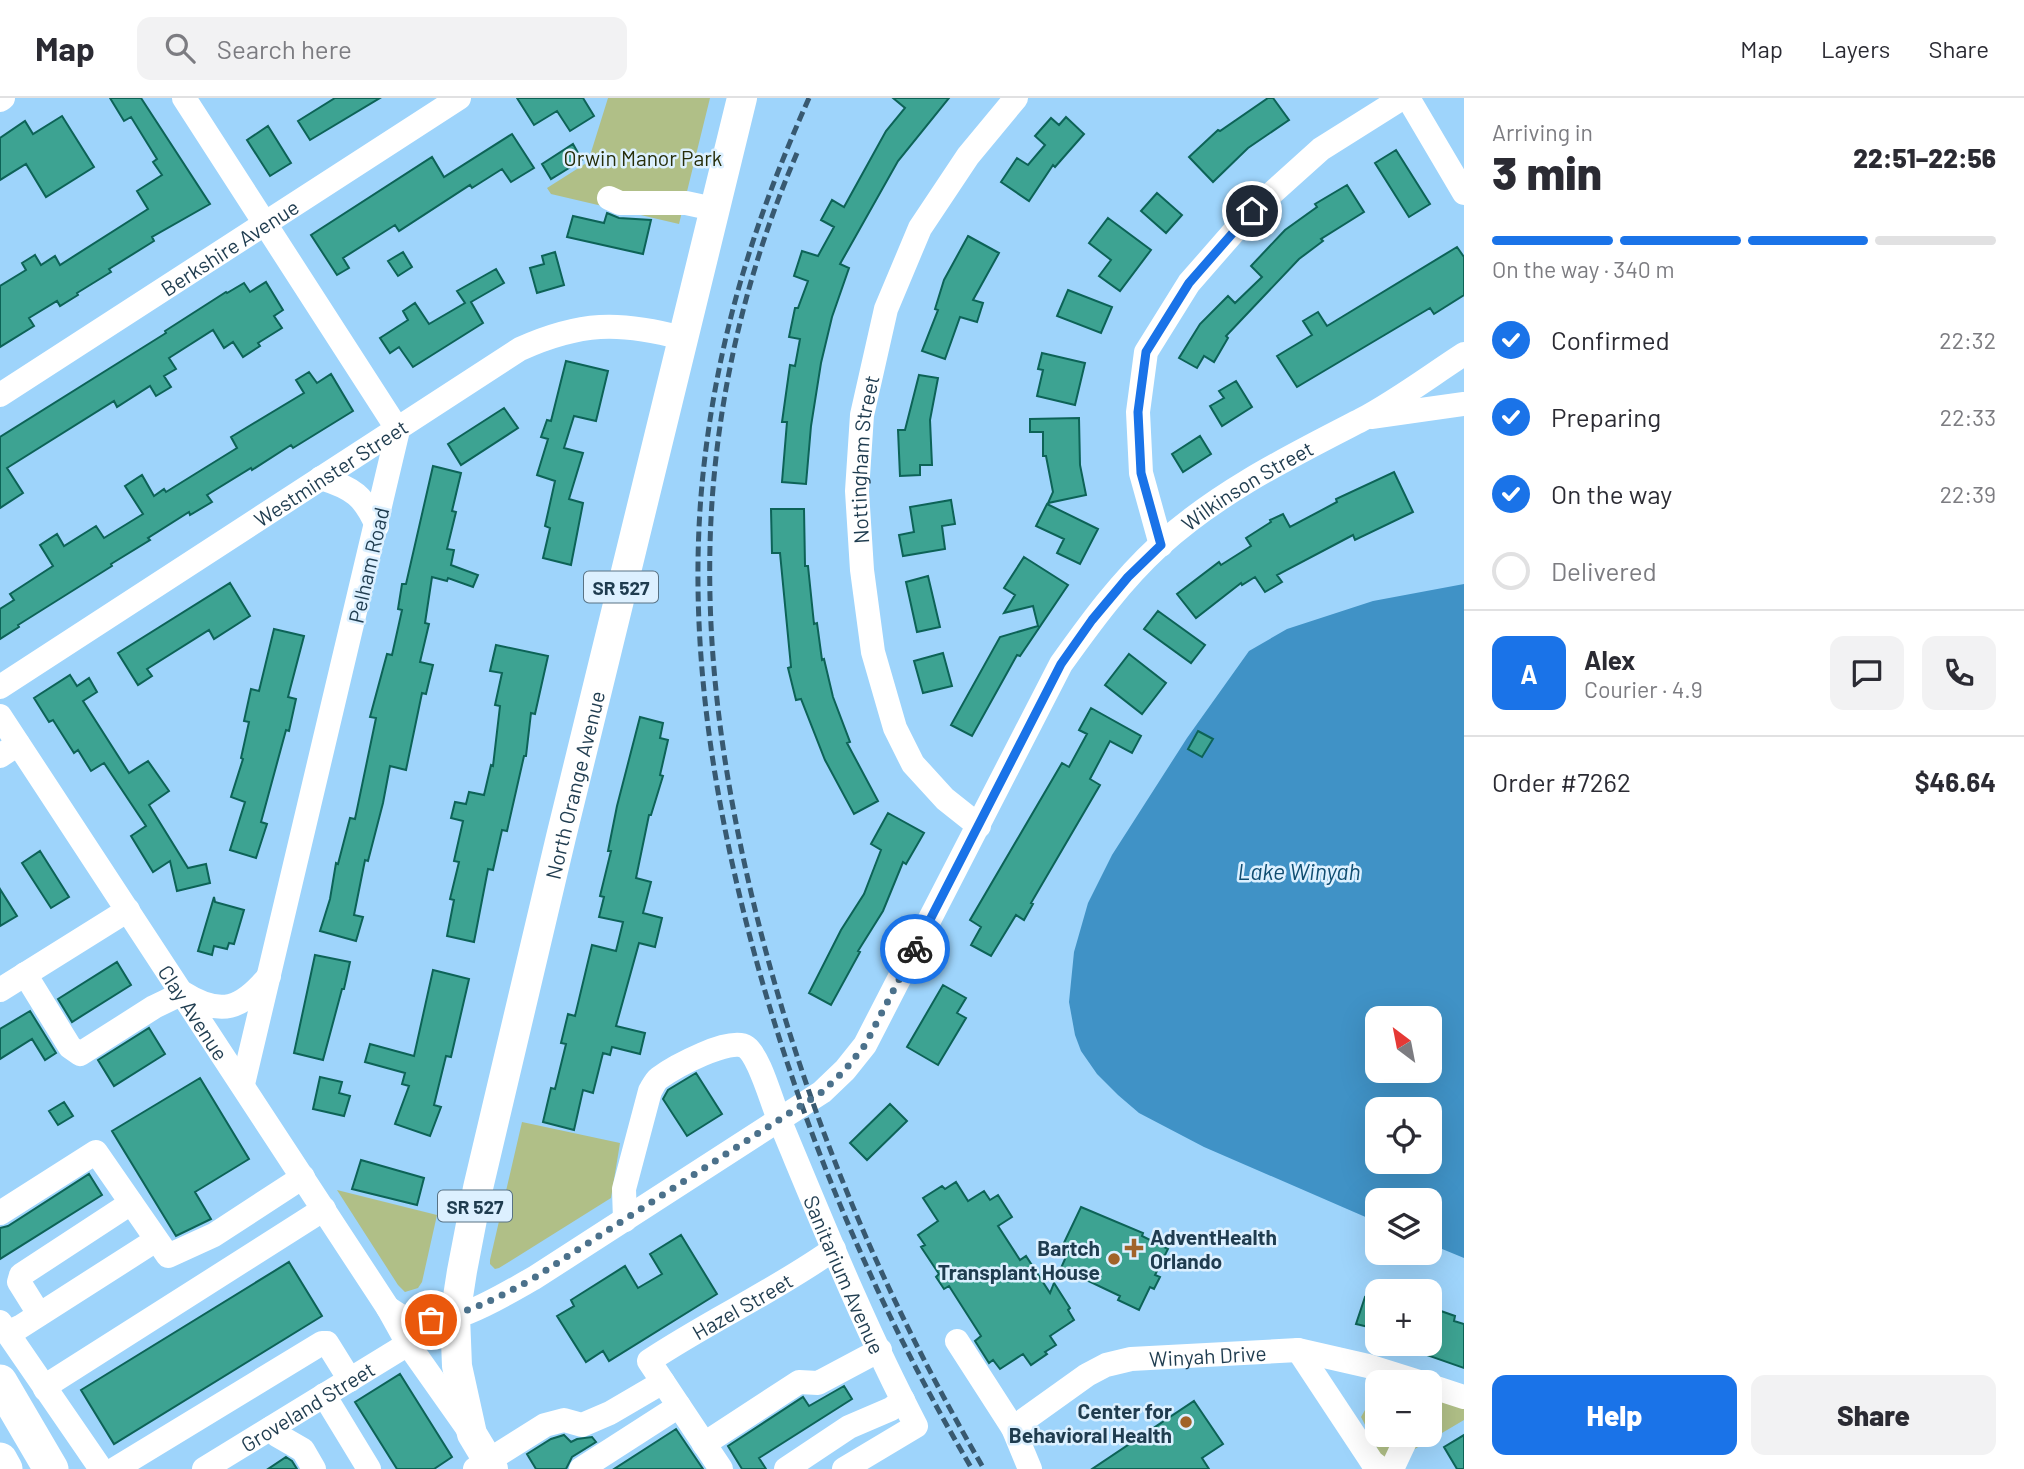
<!DOCTYPE html>
<html lang="en">
<head>
<meta charset="utf-8">
<style>
	:root { --surface:#fff; --page:#f2f2f3; --text:#2b2b33; --muted:#7c7c81; --line:#e1e1e2; --accent:#1a73e8 }
	body { margin:0; font-family:Barlow,sans-serif; background:var(--page); color:var(--text); height:100vh; display:flex; flex-direction:column; font-size:26px; white-space:nowrap }
	* { box-sizing:border-box; margin:0 }
	p { font-size:23px; color:var(--muted) }
	.icon { flex:none; width:38px; height:38px; fill:none; stroke:currentColor; stroke-width:2; stroke-linecap:round; stroke-linejoin:round }
	.map { position:relative; flex:1; overflow:hidden }
	.details { display:flex; flex-direction:column; background:var(--surface); width:560px }
	.details>* { flex:none }
	.needle { width:46px; rotate:328deg }
	.controls { position:absolute; left:1365px; top:908px; display:grid; gap:14px }
	.controls a { display:grid; place-items:center; width:77px; height:77px; border-radius:14px; background:var(--surface); box-shadow:0 7px 28px #0002; font-size:35px }
	.pin { position:absolute; display:grid; place-items:center; width:60px; height:60px; color:#fff; margin:-30px; border:4px solid #fff; border-radius:50%; box-shadow:0 2px 7px #0007 }
	.courier { position:absolute; display:grid; place-items:center; width:70px; height:70px; margin:-35px; border:5px solid #1a73e8; border-radius:50%; background:#fff; color:#222; box-shadow:0 2px 9px #0007 }
	.headline em { font-style:normal; font-weight:800 }
	.headline div { display:flex; flex-direction:column-reverse }
	.headline { display:flex; align-items:center; justify-content:space-between; height:119px; padding:0 28px }
	h1 { font-size:46px; font-weight:800; line-height:52px }
	.bar { display:grid; grid-template-columns:repeat(4,1fr); gap:10px 7px; align-content:center; height:84px; padding:0 28px }
	.bar i { height:9px; border-radius:5px; background:var(--line) }
	.bar .current { background:var(--accent) }
	.bar p { grid-column:span 4 }
	.line { display:flex; align-items:center; gap:18px; padding:0 28px; border-top:2px solid var(--line) }
	.line div { flex:1 }
	.round { display:grid; place-items:center; flex:none; width:74px; height:74px; border-radius:14px; background:var(--page) }
	ol { padding:0 28px; list-style:none }
	li { display:flex; align-items:center; gap:21px; height:77px }
	li p { margin-inline-start:auto }
	li .icon { padding:7px; border-radius:50%; background:var(--accent); color:#fff; stroke-width:4 }
	li:last-child { color:var(--muted) }
	li i { width:38px; height:38px; border:4px solid var(--line); border-radius:50% }
	.button { display:flex; gap:14px; margin-top:auto; padding:14px 28px }
	.button a { flex:1; height:80px; border-radius:14px; background:var(--accent); color:#fff; font-size:28px; font-weight:800; line-height:80px; text-align:center }
	.button a+a { background:var(--page); color:var(--text) }
	header { display:flex; align-items:center; gap:42px; box-sizing:border-box; height:98px; padding:0 35px; background:var(--surface); border-bottom:2px solid var(--line) }
	header strong { font-size:33px }
	nav { display:flex; gap:38px; margin-inline-start:auto; font-size:24px }
	.search { width:490px; height:63px; background:var(--page); display:flex; align-items:center; gap:18px; box-sizing:border-box; padding:0 24px; border-radius:14px; color:var(--muted); font-size:26px }
	main { display:flex; flex:1; min-height:0 }
	.map>svg:first-child { display:block }
	.green { fill:#b0bf87 }
	.water { fill:#4092c6; fill-rule:evenodd }
	.building { fill:#3da392; stroke:#0d6357; stroke-width:2 }
	.lines { fill:none; stroke-linecap:round; stroke-linejoin:round }
	.minor { stroke:#fff; stroke-width:24 }
	.major { stroke:#fff; stroke-width:30 }
	.highway { stroke:#fff; stroke-width:35 }
	.rail { stroke:#385970; stroke-width:5; stroke-dasharray:10 5; stroke-linecap:butt }
	.done { stroke:#4b718b; stroke-width:7; stroke-dasharray:0 12.6 }
	.route { stroke:#1a73e8; stroke-width:9 }
	.poi-dot { fill:#a16329; stroke:#dcf0ff; stroke-width:2.5 }
	.labels { text-anchor:middle; dominant-baseline:central; stroke-width:5; stroke-linejoin:round; paint-order:stroke }
	.shield { fill:#dcf0ff; stroke:#587284; stroke-width:2 }
	.shield-label { font-size:19px; font-weight:bold; fill:#1f3c4f }
	.park-label { font-size:21px; fill:#262d09; stroke:#dcf0ff }
	.street-label { font-size:21px; fill:#1f3c4f; stroke:#dcf0ff }
	.poi-label { font-size:21px; font-weight:bold; fill:#1f3c4f; stroke:#dcf0ff; text-anchor:end }
	.water-label { font-size:23px; font-style:italic; fill:#0f4d71; stroke:#dcf0ff }
</style>
</head>
<body>
<header>
<strong>Map</strong>
<div class="search"><svg class="icon" aria-label="search" viewBox="0 0 24 24"><circle cx="10" cy="10" r="6"/><path d="M15 15l6 6"/></svg>Search here</div>
<nav><a>Map</a><a>Layers</a><a>Share</a></nav>
</header>
<main>
<div class="map">
<svg width="1464" height="1371" viewBox="0 0 1464 1371">
	<rect width="100%" height="100%" fill="#9ed4fb"/>
	<!-- green -->
	<path class="green" d="M608 0H710L679 126 551 96 547 90 588 64Z
		M522 1024 620 1045 611 1100 499 1170 495 1171 490 1166V1162Z
		M337 1092 437 1117 422 1184 418 1190 405 1194 398 1187Z
		M1377 1291V1337H1430V1297L1464 1308V1322L1386 1368 1361 1319Z"/>
	<!-- water -->
	<path class="water" d="M1464 486V1160L1430 1146V1102H1377V1124L1204 1049 1139 1015 1118 997 1097 976 1081 953 1075 937 1069 904 1074 854 1088 805 1112 757 1187 640 1249 553 1287 531 1373 503ZM1377 920H1430V973H1377ZM1377 1012H1430V1064H1377Z"/>
	<!-- building -->
	<path class="building" d="M110 0H141L210 106 152 139 154 143 109 171 111 174 77 195 78 197 60 208 57 203 29 220 34 228 0 249V188L26 172 22 165 35 157 41 167 55 158 60 167 148 111 137 93 162 77 153 64 157 61 131 19 124 23Z
		M335 0H380L310 42 298 23Z
		M517 0H583L594 18 570 33 557 13 534 27Z
		M893 0H949L898 63 840 166 849 170 832 219 821 265 811 328 806 386 782 384 787 324H782L790 267 795 268 800 241 789 239 795 210H798L808 183 794 178 802 153 818 158 834 129 821 122 832 102 844 109 886 33 905 10Z
		M1268 0H1273L1289 22 1248 50 1213 84 1189 59 1218 32 1220 33Z
		M62 18 94 69 46 99 26 66 0 82V40L25 23 33 36Z
		M1066 19 1084 36 1055 69 1053 67 1029 103 1001 84 1017 60 1028 67 1045 47 1035 38 1051 20 1059 27Z
		M268 28 291 65 270 78 247 42Z
		M512 36 534 70 511 84 502 71 472 90 470 87 399 133 395 127 343 160 349 170 337 177 311 137 432 59 444 79Z
		M573 46 582 62 551 81 542 66Z
		M1396 52 1430 106 1409 119 1375 65Z
		M1347 87 1364 114 1321 141 1323 143 1299 161 1226 238 1228 240 1214 264 1204 258 1197 270 1179 260 1200 226 1228 198 1235 205 1262 179 1251 168 1285 132 1317 109 1315 106Z
		M1157 95 1182 117 1166 135 1141 113Z
		M607 115 619 120 651 122 643 156 567 139 573 118 604 125Z
		M1108 120 1151 152 1120 193 1099 178 1111 162 1089 145Z
		M968 138 999 155 973 202 983 205 977 224 960 219 945 261 922 253 938 212 935 211 944 182Z
		M1457 149 1464 159V197L1434 216 1430 210 1297 289 1277 258 1312 237 1303 223 1318 214 1327 228Z
		M403 154 412 169 398 178 388 163Z
		M555 154 564 187 537 195 530 170 544 166 542 158Z
		M496 171 504 185 471 204 483 225 413 269 399 249 390 255 380 240 408 222 403 213 415 205 429 226 465 205 457 193Z
		M266 184 283 212 274 218 282 230 258 245 260 248 243 259 233 244 224 250 213 232 169 260 176 271 164 278 171 289 156 298 150 288 117 309 114 303 7 370 23 395 0 410V339L166 235 165 233 226 194 227 195 244 185 250 194Z
		M1068 192 1112 209 1101 235 1057 218Z
		M1042 255 1085 265 1075 307 1037 298 1043 272 1038 271Z
		M566 263 608 273 596 323 574 318 564 350 583 355 569 401 583 405 571 467 543 460 550 430 545 428 555 383 537 377 548 341 541 339 547 322 551 323Z
		M309 274 317 285 331 276 353 313 293 350 291 347 252 372 251 370 207 397 212 404 190 417 189 414 148 440 150 442 111 466 112 468 18 527 19 529 0 541V511L14 502 10 496 53 468 40 447 57 436 64 448 96 428 104 440 143 416 125 388 142 377 154 398 164 391 166 394 195 376 237 350 231 339 304 295 296 282Z
		M919 277 938 280 930 322 932 367H920V377L900 378 898 332H905Z
		M1236 283 1252 309 1222 328 1210 308 1224 300 1219 293Z
		M504 310 518 330 461 367 448 346Z
		M1079 320 1080 367 1086 397 1048 405 1053 394 1046 358H1043V334H1030V321Z
		M1200 338 1211 356 1183 374 1172 356Z
		M433 368 461 375 452 413 456 414 447 451 454 452 451 467 478 477 473 489 448 480 447 483 432 479 425 525 429 526 420 564 433 567 426 596 422 595 406 672 390 668 383 705 368 763 365 762 354 817 363 819 356 843 320 833 330 801 336 765 338 766 350 720 355 721 376 620 370 619 387 556 392 557 402 512 398 511 402 486H406Z
		M1394 374 1413 414 1355 442 1353 437 1277 477 1282 484 1265 494 1255 479 1242 487 1241 485 1196 520 1177 496 1219 464 1221 467 1251 448 1246 440 1271 424 1270 422 1283 416 1290 429 1337 404 1336 401Z
		M951 402 955 426 942 428 945 451 903 458 899 437 914 434 910 409Z
		M1047 406 1098 431 1080 466 1057 455 1064 441 1036 428Z
		M771 411H804L805 468H808L814 526 817 525 822 562 824 561 833 599 850 644 847 645 878 703 854 716 825 662 801 601 796 602 788 570 791 569 780 455H772Z
		M1024 459 1068 487 1020 558 1017 557 972 638 951 627 1000 539 1038 528 1033 508 1004 515 1015 497 1004 490Z
		M928 478 940 529 917 534 906 484Z
		M230 485 250 518 214 541 209 532 147 571 152 578 138 587 118 555Z
		M1158 513 1205 547 1191 565 1144 531Z
		M274 531 304 538 288 599 296 601 289 633 286 632 261 724 267 726 256 760 230 752 245 704 231 699 243 661 241 660 249 624 244 623 251 591 259 593Z
		M496 547 548 558 535 616 531 615 526 658H524L507 733 502 732 493 772 488 771 474 844 447 838 454 802 450 801 459 764 454 763 463 723 451 720 455 704 466 706 469 694 484 697 491 667 493 668 500 608 495 607 502 575 490 573Z
		M943 555 952 588 923 595 914 563Z
		M1129 556 1166 585 1142 616 1105 587Z
		M70 577 77 588 89 580 97 594 83 603 129 675 148 663 169 693 149 707 188 770 206 766 210 785 177 793 170 763 153 774 131 738 146 728 104 665 91 673 78 652 74 655 53 622 49 624 34 600Z
		M1091 610 1141 638 1132 655 1110 643 1090 681 1100 687 1031 805 1033 806 1024 822 1016 817 991 858 971 847 981 829 970 822 1062 665 1069 669 1087 636 1079 632Z
		M640 619 663 625 660 640 668 642 660 677 663 678 651 717H649L636 780 651 784 643 815 662 820 655 849 639 845 616 928 645 935 640 956 612 949 610 957 603 955 593 995 583 992 574 1032 543 1024 551 990 555 991 566 946 561 945 568 916 575 918 592 847 616 853 623 824 599 819 604 799 600 798 611 753H608L617 708Z
		M1198 633 1213 641 1202 659 1188 651Z
		M888 715 924 735 906 766 903 764 883 813 858 853 860 854 831 907 809 895 841 832 864 796 881 752 871 746Z
		M40 753 69 799 51 810 22 765Z
		M0 791 17 818 0 828Z
		M214 799 215 804 244 812 234 846 229 845 227 851 214 848 212 857 198 853Z
		M315 857 350 864 344 891H342L323 962 294 955Z
		M117 864 131 887 72 924 58 901Z
		M433 872 469 881 451 959 446 958 434 1007 441 1009 430 1038 395 1026 409 988 402 986 405 975 365 964 370 946 414 958Z
		M943 887 966 900 957 915 966 920 938 967 907 949Z
		M30 913 56 955 45 962 32 941 0 961V931Z
		M149 930 165 956 114 988 98 962Z
		M696 975 722 1016 687 1038 663 1001 668 992Z
		M320 979 342 984 339 995 350 998 344 1018 313 1011Z
		M200 980 249 1061 195 1094 211 1121 176 1138 112 1033Z
		M64 1004 73 1018 58 1027 49 1013Z
		M890 1006 907 1023 867 1062 850 1045Z
		M361 1062 424 1080 417 1107 352 1091Z
		M89 1076 102 1097 0 1161V1130L8 1128Z
		M956 1084 968 1103 984 1093 990 1102 998 1097 1012 1119 998 1128 1020 1162 1026 1158 1050 1195 1054 1185 1070 1210 1068 1212 1074 1222 1050 1238 1056 1247 1045 1254 1047 1256 1031 1267 1023 1256 1000 1271 993 1262 989 1265 975 1243 981 1238 949 1188 944 1191 936 1179 939 1176 921 1149 925 1147 918 1137 938 1123 923 1100 942 1088 945 1091Z
		M1081 1109 1143 1135 1142 1138 1168 1151 1155 1177 1160 1179 1154 1191 1150 1189 1139 1212 1118 1202 1120 1198 1061 1170 1069 1152 1062 1149Z
		M681 1137 717 1196 609 1263 603 1253 586 1264 557 1218 574 1208 571 1202 625 1168 638 1190 662 1176 650 1156Z
		M289 1164 322 1218 114 1346 81 1292Z
		M1365 1199 1377 1203V1231L1356 1226Z
		M1438 1212 1455 1218 1454 1223 1464 1226V1270L1401 1248 1402 1246H1430V1235Z
		M400 1276 452 1359 434 1371H397L355 1304Z
		M844 1288 852 1301 759 1360 766 1371H742L728 1348 803 1299 809 1308Z
		M1194 1303 1223 1346 1202 1360 1209 1371H1092Z
		M676 1331 703 1371H614Z
		M564 1337 571 1344 577 1341 592 1339 596 1344 572 1359 566 1371H536L527 1356 551 1341Z
		M1464 1337V1371H1457L1444 1349Z
		M286 1359 292 1363 297 1371H268Z"/>
	<g class="lines">
		<!-- minor -->
		<g class="minor">
			<path d="M184 0 398 332 243 986"/>
			<path d="M1408 0 1464 95"/>
			<path d="M0 2 3 0"/>
			<path d="M609 100 620 105H686L714 111"/>
			<path id="s1" d="M0 297 459 0"/>
			<path d="M1371 319 1464 306"/>
			<path d="M321 380C353 390 364 398 377 428"/>
			<path d="M1161 447 1141 375 1138 314 1146 254 1189 185 1252 113 1321 51 1402 0"/>
			<path id="s2" d="M0 589 520 251C580 224 619 223 682 240"/>
			<path id="s3" d="M0 618 388 1210 408 1246 468 1331"/>
			<path d="M0 658 18 646"/>
			<path id="s4" d="M979 728 945 701 913 666 895 630 873 554 862 472 857 393 862 317 886 211 920 130 968 58 1016 0"/>
			<path d="M25 876 70 949 80 956 154 909 183 895C221 919 242 911 269 878"/>
			<path d="M0 892 128 812"/>
			<path d="M0 1115 96 1054 168 1158 214 1137 303 1079"/>
			<path id="s5" d="M625 1122 624 1091 650 993C653 988 655 983 659 980 674 969 731 938 746 949 760 959 771 1003 779 1021 822 1124 864 1229 916 1328L844 1371"/>
			<path id="s6" d="M388 1210C396 1215 403 1221 412 1222 455 1229 498 1200 534 1180L822 994 845 972 865 947 1061 566C1091 524 1121 483 1159 448 1218 394 1291 358 1361 322 1397 303 1430 278 1464 256"/>
			<path d="M39 1216 19 1184 21 1177 131 1105"/>
			<path d="M0 1224 101 1371"/>
			<path d="M7 1235 20 1229 156 1142"/>
			<path d="M957 1243 1013 1330 1030 1371"/>
			<path d="M1298 1252 1372 1364 1381 1371"/>
			<path d="M1430 1288 1464 1299"/>
			<path d="M45 1291 55 1282 324 1111"/>
			<path d="M324 1297 369 1371"/>
			<path d="M271 1330 277 1337 303 1352 314 1371"/>
			<path id="s7" d="M1013 1330 1087 1277 1106 1267 1131 1261 1298 1252 1368 1268 1419 1284"/>
			<path d="M704 1346 799 1284 818 1285 880 1252"/>
			<path d="M115 1371 322 1245H327L350 1282"/>
			<path id="s8" d="M204 1371 408 1246"/>
			<path d="M475 1371 545 1327 564 1322 582 1327 610 1315 663 1284"/>
			<path d="M581 1371 679 1308"/>
			<path id="s9" d="M721 1371 649 1263C709 1223 775 1193 834 1151"/>
			<path d="M786 1371 849 1329 891 1311 903 1302"/>
			<path d="M1392 1371 1408 1337"/>
		</g>
		<!-- major -->
		<path class="major" id="s10" d="M493 1371 472 1336 457 1268 455 1218 462 1173 478 1090 561 739 742 0"/>
		<!-- highway -->
		<path class="highway" d="M0 1284 51 1371
			M0 1362 5 1371"/>
		<!-- rail -->
		<path class="rail" d="M809 0C755 121 719 234 704 367 686 525 710 686 750 839 799 1026 874 1205 972 1371
			M797 55C754 155 726 261 715 369 701 503 716 637 745 768 792 981 874 1183 984 1371"/>
	</g>
	<g class="lines">
		<!-- done -->
		<path class="done" d="M431 1222C469 1215 500 1199 534 1180L822 994 845 972 865 947 915 851"/>
		<!-- route -->
		<path class="route" d="M915 851 1061 566 1092 522 1128 479 1161 447 1141 375 1138 314 1146 254 1189 185 1252 113"/>
	</g>
	<!-- markers -->
	<g class="poi-dot">
		<path d="M1130.5 1139.5h7v7h7v7h-7v7h-7v-7h-7v-7h7z"/>
		<circle cx="1114" cy="1161" r="7"/>
		<circle cx="1186" cy="1324" r="7"/>
	</g>
	<g class="labels">
		<!-- shield labels -->
		<g class="shield">
			<rect x="584" y="473.5" width="74" height="31" rx="5"/>
			<rect x="438" y="1092.5" width="74" height="31" rx="5"/>
		</g>
		<g class="shield-label">
			<text x="621" y="489">SR 527</text>
			<text x="475" y="1108">SR 527</text>
		</g>
		<!-- park labels -->
		<g class="park-label">
			<text x="643" y="59">Orwin Manor Park</text>
		</g>
		<!-- street labels -->
		<g class="street-label">
			<text stroke="none"><textPath href="#s1" startOffset="273">Berkshire Avenue</textPath></text>
			<text stroke="none"><textPath href="#s4" startOffset="404">Nottingham Street</textPath></text>
			<text stroke="none"><textPath href="#s2" startOffset="394">Westminster Street</textPath></text>
			<text stroke="none"><textPath href="#s6" startOffset="1255">Wilkinson Street</textPath></text>
			<text transform="translate(368 467) rotate(-77)">Pelham Road</text>
			<text stroke="none"><textPath href="#s10" startOffset="705">North Orange Avenue</textPath></text>
			<text stroke="none"><textPath href="#s3" startOffset="354">Clay Avenue</textPath></text>
			<text stroke="none"><textPath href="#s5" startOffset="492">Sanitarium Avenue</textPath></text>
			<text stroke="none"><textPath href="#s9" startOffset="238">Hazel Street</textPath></text>
			<text stroke="none"><textPath href="#s7" startOffset="215">Winyah Drive</textPath></text>
			<text stroke="none"><textPath href="#s8" startOffset="121">Groveland Street</textPath></text>
		</g>
		<!-- poi labels -->
		<g class="poi-label">
			<text x="1150" y="1138" text-anchor="start">AdventHealth<tspan x="1150" dy="24">Orlando</tspan></text>
			<text x="1100" y="1149">Bartch<tspan x="1100" dy="24">Transplant House</tspan></text>
			<text x="1172" y="1312">Center for<tspan x="1172" dy="24">Behavioral Health</tspan></text>
		</g>
		<!-- water labels -->
		<g class="water-label">
			<text x="1299" y="773">Lake Winyah</text>
		</g>
	</g>
</svg>
<div class="controls">
<a><svg class="needle" viewBox="-14 -14 28 28"><path d="M0-13l5 13h-10z" fill="#e53935"/><path d="M0 13l5-13h-10z" fill="#7c7c81"/></svg></a>
<a><svg class="icon" aria-label="locate" viewBox="0 0 24 24"><circle cx="12" cy="12" r="6"/><path d="M12 2v4M12 18v4M2 12h4M18 12h4"/></svg></a>
<a><svg class="icon" aria-label="layers" viewBox="0 0 24 24"><path d="M12 4l9 5-9 5-9-5zM3 14l9 5 9-5"/></svg></a>
<a>+</a>
<a>−</a>
</div>
<div class="pin" style="left:431px;top:1222px;background:#ea580c"><svg class="icon" aria-label="bag" viewBox="0 0 24 24"><path d="M5 8h14l-1 12H6zM9 8a3 3 0 0 1 6 0"/></svg></div>
<div class="pin" style="left:1252px;top:113px;background:#1f2937"><svg class="icon" aria-label="home" viewBox="0 0 24 24"><path d="M3 11l9-7 9 7M6 9v11h12V9"/></svg></div>
<div class="courier" style="left:915px;top:851px"><svg class="icon" aria-label="bike" viewBox="0 0 24 24"><circle cx="6" cy="16" r="4"/><circle cx="18" cy="16" r="4"/><path d="M6 16l4-8h5l3 8M10 8l3 8H6M13 5h3"/></svg></div>
</div>
<section class="details">
<div class="headline"><div><h1>3 min</h1><p>Arriving in</p></div><em>22:51–22:56</em></div>
<div class="bar"><i class="current"></i><i class="current"></i><i class="current"></i><i></i><p>On the way · 340 m</p></div>
<ol>
<li><svg class="icon" aria-label="check" viewBox="0 0 24 24"><path d="M5 12l5 5 9-10"/></svg>Confirmed<p>22:32</p></li>
<li><svg class="icon" aria-label="check" viewBox="0 0 24 24"><path d="M5 12l5 5 9-10"/></svg>Preparing<p>22:33</p></li>
<li><svg class="icon" aria-label="check" viewBox="0 0 24 24"><path d="M5 12l5 5 9-10"/></svg>On the way<p>22:39</p></li>
<li><i></i>Delivered</li>
</ol>
<div class="line" style="height:126px"><b class="round" style="background:var(--accent);color:#fff">A</b><div><b>Alex</b><p>Courier · 4.9</p></div><a class="round"><svg class="icon" aria-label="chat" viewBox="0 0 24 24"><path d="M4 5h16v11H9l-5 4z"/></svg></a><a class="round"><svg class="icon" aria-label="phone" viewBox="0 0 24 24"><path d="M5 4h4l2 5-3 2q2 4 5 5l2-3 5 2v4C11 20 4 13 5 4z"/></svg></a></div>
<div class="line" style="height:91px"><div>Order #7262</div><b>$46.64</b></div>
<div class="button"><a>Help</a><a>Share</a></div>
</section>
</main>
</body>
</html>
